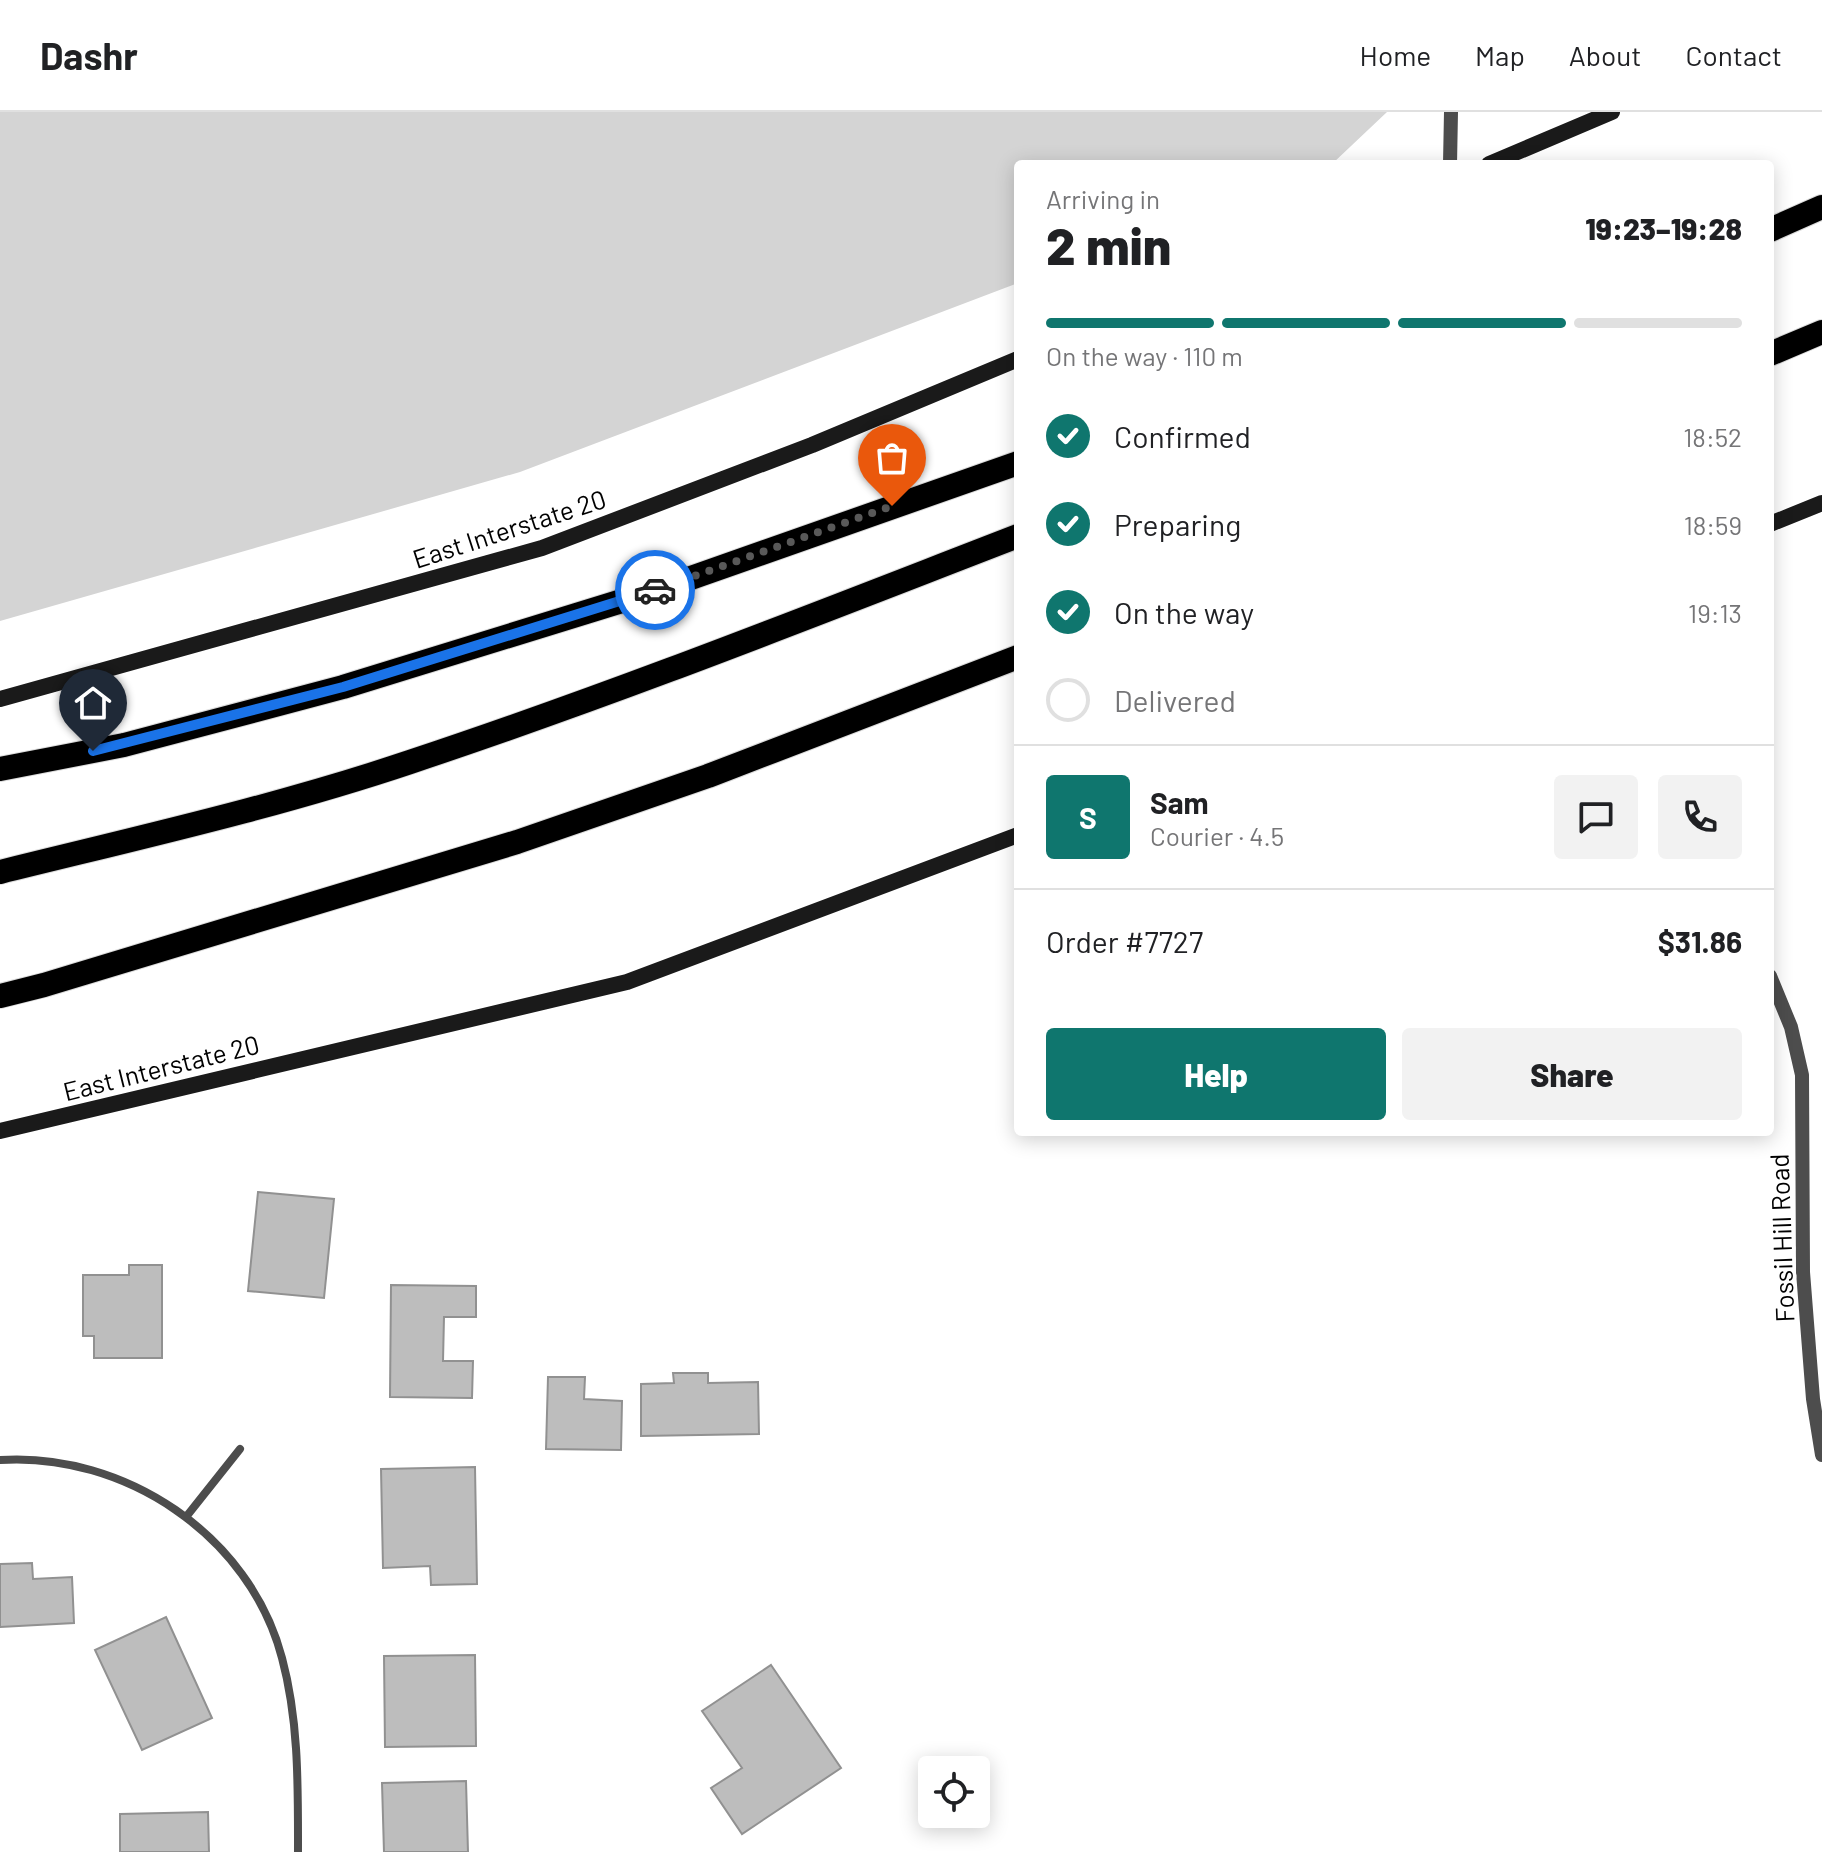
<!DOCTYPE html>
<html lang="en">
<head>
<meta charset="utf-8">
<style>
	:root { --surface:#fff; --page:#f2f2f2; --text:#202124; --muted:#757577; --line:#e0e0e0; --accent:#0f766e }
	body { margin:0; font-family:Barlow,sans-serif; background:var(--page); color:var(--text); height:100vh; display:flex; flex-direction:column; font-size:30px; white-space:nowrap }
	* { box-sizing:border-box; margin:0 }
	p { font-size:26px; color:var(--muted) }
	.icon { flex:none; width:44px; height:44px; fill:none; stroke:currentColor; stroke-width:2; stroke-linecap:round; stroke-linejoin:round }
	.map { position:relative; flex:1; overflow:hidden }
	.sheet { position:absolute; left:1014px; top:48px; width:760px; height:976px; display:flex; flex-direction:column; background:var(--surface); border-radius:8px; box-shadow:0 4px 20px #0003 }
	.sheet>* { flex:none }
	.controls { position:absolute; left:918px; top:1644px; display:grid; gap:16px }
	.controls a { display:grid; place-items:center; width:72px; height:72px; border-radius:8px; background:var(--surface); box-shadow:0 4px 20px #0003; font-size:40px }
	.pin { position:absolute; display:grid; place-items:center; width:68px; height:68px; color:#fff; margin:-82px -34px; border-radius:50% 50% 50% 0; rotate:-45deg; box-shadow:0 0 8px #0007 }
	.pin .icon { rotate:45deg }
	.courier { position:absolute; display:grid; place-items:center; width:80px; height:80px; margin:-40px; border:6px solid #1a73e8; border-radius:50%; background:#fff; color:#222; box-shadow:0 2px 10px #0007 }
	.summary em { font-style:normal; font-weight:800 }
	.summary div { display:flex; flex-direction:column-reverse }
	.summary { display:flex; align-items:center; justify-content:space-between; height:136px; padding:0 32px }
	h1 { font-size:52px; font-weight:800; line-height:60px }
	.bar { display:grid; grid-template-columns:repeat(4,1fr); gap:12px 8px; align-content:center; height:96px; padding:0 32px }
	.bar i { height:10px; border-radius:6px; background:var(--line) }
	.bar .selected { background:var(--accent) }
	.bar p { grid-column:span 4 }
	.line { display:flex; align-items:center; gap:20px; padding:0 32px; border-top:2px solid var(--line) }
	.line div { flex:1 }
	.round { display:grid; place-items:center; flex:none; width:84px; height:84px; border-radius:8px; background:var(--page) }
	ol { padding:0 32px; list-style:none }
	li { display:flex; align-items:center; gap:24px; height:88px }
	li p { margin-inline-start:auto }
	li .icon { padding:8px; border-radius:50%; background:var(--accent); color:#fff; stroke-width:4 }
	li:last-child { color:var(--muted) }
	li i { width:44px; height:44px; border:4px solid var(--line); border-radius:50% }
	.button { display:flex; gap:16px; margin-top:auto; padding:16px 32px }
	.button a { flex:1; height:92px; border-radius:8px; background:var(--accent); color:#fff; font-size:32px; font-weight:800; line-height:92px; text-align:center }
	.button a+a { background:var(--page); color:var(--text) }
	header { display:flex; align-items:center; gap:48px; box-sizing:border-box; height:112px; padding:0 40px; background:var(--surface); border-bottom:2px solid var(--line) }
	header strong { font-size:38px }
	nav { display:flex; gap:44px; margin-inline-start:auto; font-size:28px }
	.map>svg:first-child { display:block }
	.green { fill:#d4d4d4 }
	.building { fill:#bdbdbd; stroke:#919191; stroke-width:2 }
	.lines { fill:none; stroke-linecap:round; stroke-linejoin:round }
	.motorway-casing { stroke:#dbdbdb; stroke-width:26 }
	.minor { stroke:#4d4d4d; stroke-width:8 }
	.tertiary { stroke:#4d4d4d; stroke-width:14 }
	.secondary { stroke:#1a1a1a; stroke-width:16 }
	.motorway { stroke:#000; stroke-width:24 }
	.done { stroke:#595959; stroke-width:8; stroke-dasharray:0 14.4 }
	.route { stroke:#1a73e8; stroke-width:10 }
	.labels { text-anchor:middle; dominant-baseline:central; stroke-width:7; stroke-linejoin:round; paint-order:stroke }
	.street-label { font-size:26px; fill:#000; stroke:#fff }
</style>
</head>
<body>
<header>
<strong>Dashr</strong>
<nav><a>Home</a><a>Map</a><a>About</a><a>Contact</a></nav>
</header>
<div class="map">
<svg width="1822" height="1740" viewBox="0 0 1822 1740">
	<rect width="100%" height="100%" fill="#fff"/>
	<!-- green -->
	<path class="green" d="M0 0H1387L1332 52H1018V171L520 360 0 509Z"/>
	<!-- building -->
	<path class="building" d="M258 1080 334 1087 324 1186 248 1179Z
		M129 1153H162V1246H94V1224H83V1163H129Z
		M391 1173 476 1174V1205H444L443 1249H473L472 1286 390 1285Z
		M673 1261H708V1271L758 1270 759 1322 641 1324V1272L674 1271Z
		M548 1265H585L584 1287 622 1289 621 1338 546 1337Z
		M475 1355 477 1472 431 1473 430 1454 383 1456 381 1357Z
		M32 1451 33 1467 72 1465 74 1511 0 1515V1452Z
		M166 1505 212 1606 142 1638 95 1538Z
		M475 1543 476 1634 385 1635 384 1544Z
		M771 1553 841 1656 742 1722 711 1676 742 1656 702 1599Z
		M466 1669 468 1740H384L382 1671Z
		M208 1700 209 1740H120V1702Z"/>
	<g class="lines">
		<!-- motorway casing -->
		<g class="motorway-casing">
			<path id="motorway" d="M1770 118 1822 95
				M1770 242 1822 220
				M0 657 124 633 343 575 651 480 1018 351
				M0 760C137 726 276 695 410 650 615 582 816 502 1018 424
				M0 884 44 873 517 730 708 664 1018 545"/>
		</g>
		<!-- minor -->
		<path class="minor" d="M0 1348C124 1340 250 1423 282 1546 299 1609 298 1675 298 1740
			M186 1405 240 1337"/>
		<!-- tertiary -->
		<path class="tertiary" d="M1450 52 1451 0
			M1770 864 1791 915 1802 963 1803 1160 1813 1287 1822 1343"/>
		<!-- secondary -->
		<path class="secondary" d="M1489 52 1612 0
			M1770 412 1822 391
			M0 587 542 436 812 333 1018 247
			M0 1019 627 870 1018 723"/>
		<!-- motorway -->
		<use href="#motorway" class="motorway"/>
	</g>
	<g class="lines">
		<!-- done -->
		<path class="done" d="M655 478 892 394"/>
		<!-- route -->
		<path class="route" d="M93 639 343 575 655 478"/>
	</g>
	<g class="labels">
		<!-- street labels -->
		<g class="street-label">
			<text transform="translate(509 416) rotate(-18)">East Interstate 20</text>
			<text transform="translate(161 955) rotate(-14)">East Interstate 20</text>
			<text transform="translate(1781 1126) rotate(-92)">Fossil Hill Road</text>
		</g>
	</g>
</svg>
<div class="controls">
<a><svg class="icon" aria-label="locate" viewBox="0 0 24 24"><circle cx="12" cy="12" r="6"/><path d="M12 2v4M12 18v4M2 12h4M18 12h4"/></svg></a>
</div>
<div class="pin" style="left:892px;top:394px;background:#ea580c"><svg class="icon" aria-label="bag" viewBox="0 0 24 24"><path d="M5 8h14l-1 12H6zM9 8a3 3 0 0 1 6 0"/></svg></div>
<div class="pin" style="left:93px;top:639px;background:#1f2937"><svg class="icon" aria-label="home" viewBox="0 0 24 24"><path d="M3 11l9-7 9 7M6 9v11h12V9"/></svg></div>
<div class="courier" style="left:655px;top:478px"><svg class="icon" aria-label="car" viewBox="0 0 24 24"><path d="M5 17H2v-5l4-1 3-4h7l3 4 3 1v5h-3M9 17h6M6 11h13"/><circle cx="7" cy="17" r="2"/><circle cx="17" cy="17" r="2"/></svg></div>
<section class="sheet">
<div class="summary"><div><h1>2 min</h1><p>Arriving in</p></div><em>19:23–19:28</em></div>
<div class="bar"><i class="selected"></i><i class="selected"></i><i class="selected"></i><i></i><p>On the way · 110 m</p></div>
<ol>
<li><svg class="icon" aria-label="check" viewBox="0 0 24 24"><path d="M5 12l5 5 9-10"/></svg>Confirmed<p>18:52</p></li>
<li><svg class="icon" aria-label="check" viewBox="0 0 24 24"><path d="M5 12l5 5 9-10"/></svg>Preparing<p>18:59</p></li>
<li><svg class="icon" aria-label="check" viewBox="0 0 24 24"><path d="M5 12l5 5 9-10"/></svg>On the way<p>19:13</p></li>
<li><i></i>Delivered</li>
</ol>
<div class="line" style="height:144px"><b class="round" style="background:var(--accent);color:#fff">S</b><div><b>Sam</b><p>Courier · 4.5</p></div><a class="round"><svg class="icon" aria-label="chat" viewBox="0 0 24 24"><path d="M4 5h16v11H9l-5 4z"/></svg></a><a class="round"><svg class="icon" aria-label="phone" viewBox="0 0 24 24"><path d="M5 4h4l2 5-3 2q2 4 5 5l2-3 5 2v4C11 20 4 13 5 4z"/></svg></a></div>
<div class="line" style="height:104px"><div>Order #7727</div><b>$31.86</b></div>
<div class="button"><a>Help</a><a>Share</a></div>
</section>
</div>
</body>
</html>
